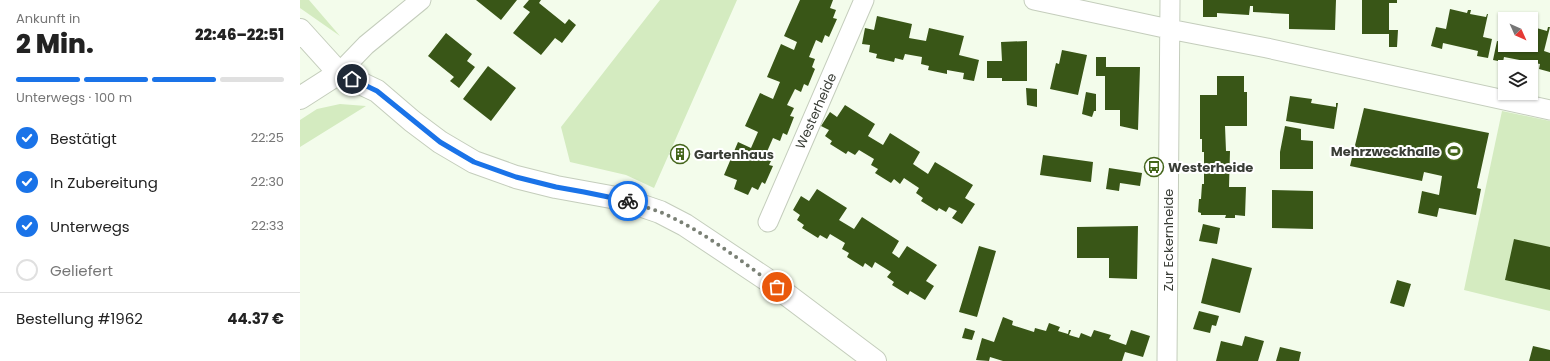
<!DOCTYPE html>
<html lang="de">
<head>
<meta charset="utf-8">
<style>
	:root { --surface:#fff; --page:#f6f6f6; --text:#222; --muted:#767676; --line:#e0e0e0; --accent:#1a73e8 }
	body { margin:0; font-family:Poppins,sans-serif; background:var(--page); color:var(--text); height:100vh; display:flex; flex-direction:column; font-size:15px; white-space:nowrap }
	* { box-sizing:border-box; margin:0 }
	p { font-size:13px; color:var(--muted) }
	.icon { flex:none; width:22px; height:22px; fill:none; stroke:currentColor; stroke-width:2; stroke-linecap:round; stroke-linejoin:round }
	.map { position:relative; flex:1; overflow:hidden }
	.panel { display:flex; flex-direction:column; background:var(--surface); width:300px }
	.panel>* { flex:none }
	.needle { width:26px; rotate:135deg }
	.controls { position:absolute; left:1198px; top:12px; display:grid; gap:8px }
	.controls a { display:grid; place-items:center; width:40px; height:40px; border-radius:0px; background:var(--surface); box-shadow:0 1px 3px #0004; font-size:20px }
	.pin { position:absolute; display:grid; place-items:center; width:34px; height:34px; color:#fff; margin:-17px; border:2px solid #fff; border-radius:50%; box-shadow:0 1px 4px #0007 }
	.courier { position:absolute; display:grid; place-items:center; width:40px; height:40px; margin:-20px; border:3px solid #1a73e8; border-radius:50%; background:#fff; color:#222; box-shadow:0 1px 5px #0007 }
	.overview em { font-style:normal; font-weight:800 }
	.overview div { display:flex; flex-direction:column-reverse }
	.overview { display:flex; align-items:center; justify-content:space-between; height:68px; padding:0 16px }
	h1 { font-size:26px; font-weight:800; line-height:30px }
	.bar { display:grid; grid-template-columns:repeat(4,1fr); gap:6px 4px; align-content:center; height:48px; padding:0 16px }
	.bar i { height:5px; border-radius:3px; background:var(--line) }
	.bar .active { background:var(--accent) }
	.bar p { grid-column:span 4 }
	.line { display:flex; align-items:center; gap:10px; padding:0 16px; border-top:1px solid var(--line) }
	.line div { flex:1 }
	ol { padding:0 16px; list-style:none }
	li { display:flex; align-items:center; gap:12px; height:44px }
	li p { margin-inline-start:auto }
	li .icon { padding:4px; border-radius:50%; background:var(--accent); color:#fff; stroke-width:4 }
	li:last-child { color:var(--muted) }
	li i { width:22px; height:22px; border:2px solid var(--line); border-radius:50% }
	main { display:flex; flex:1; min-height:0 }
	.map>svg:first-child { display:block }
	.green { fill:#d4ebc0 }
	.building { fill:#395617 }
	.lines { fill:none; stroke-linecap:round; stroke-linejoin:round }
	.street-casing { stroke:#c4cdbc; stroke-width:21 }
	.secondary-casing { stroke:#c4cdbc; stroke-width:24 }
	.highway-casing { stroke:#c4cdbc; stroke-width:24 }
	.street { stroke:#fff; stroke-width:19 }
	.secondary { stroke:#fff; stroke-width:22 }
	.highway { stroke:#fff; stroke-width:22 }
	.done { stroke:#7a8075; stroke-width:4; stroke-dasharray:0 7.2 }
	.route { stroke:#1a73e8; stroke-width:5 }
	.labels { text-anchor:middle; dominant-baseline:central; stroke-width:4; stroke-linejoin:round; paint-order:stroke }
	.street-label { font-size:13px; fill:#393d36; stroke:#fff }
	.poi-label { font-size:13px; font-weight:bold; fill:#393d36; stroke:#fff; text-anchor:start }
</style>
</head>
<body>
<main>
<section class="panel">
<div class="overview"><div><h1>2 Min.</h1><p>Ankunft in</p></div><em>22:46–22:51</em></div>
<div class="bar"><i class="active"></i><i class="active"></i><i class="active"></i><i></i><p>Unterwegs · 100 m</p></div>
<ol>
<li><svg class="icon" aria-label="check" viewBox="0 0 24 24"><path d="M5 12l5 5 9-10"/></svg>Bestätigt<p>22:25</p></li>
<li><svg class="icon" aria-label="check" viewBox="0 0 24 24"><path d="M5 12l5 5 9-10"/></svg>In Zubereitung<p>22:30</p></li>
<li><svg class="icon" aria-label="check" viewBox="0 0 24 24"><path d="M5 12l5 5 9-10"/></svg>Unterwegs<p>22:33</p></li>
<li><i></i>Geliefert</li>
</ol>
<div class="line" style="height:52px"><div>Bestellung #1962</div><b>44.37 €</b></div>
</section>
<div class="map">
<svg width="1250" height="361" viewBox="0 0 1250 361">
	<rect width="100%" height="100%" fill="#f3fceb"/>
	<!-- green -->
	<path class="green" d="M0 0H9L40 36 0 8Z
		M360 0H437L354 188 326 175 270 162 261 127Z
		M40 104 66 106 0 147V120L17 109Z
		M1202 111 1250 121V311L1164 290Z"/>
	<!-- building -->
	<path class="building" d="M176 0H217L201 20Z
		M229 0H241L239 3 265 24 269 19 276 25 262 43 255 38 241 55 213 33 230 12 223 7Z
		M500 0H533L530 8 536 10 533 18 537 19 529 37 525 35 522 43 516 40 509 57 515 59 512 67 515 69 508 86 504 84 501 92 495 89 487 105 494 108 490 116 494 117 487 135 483 133 480 141 473 138 466 154 473 157 469 165 473 166 465 184 462 182 458 190 452 187 448 195 434 189 437 180 424 175 438 142 451 148 458 132 445 126 460 93 473 99 480 82 467 77 481 44 494 50 497 42 484 36Z
		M903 0H1036L1035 30 989 29V14L953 12V6H950L949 15 917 13V17H903Z
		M1062 0H1097V3H1089V30H1098L1097 47H1089V34H1062Z
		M1150 9 1167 13 1168 10H1171L1170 14 1186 17 1187 14H1188L1183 37 1192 39 1188 58 1177 56 1178 51 1143 43 1142 49 1131 46 1136 27 1146 29Z
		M1214 13 1233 17 1232 23 1231 19H1212Z
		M577 16 612 24 609 38 626 41 629 28 664 36 659 55 679 60 674 81 663 79 664 73 647 70V74L628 70 629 66 621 64 622 57 605 54 603 60 595 58 594 62 576 58 577 54 569 52 570 45 562 44 565 28 574 30Z
		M1231 23 1233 24V27L1247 31 1248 27H1250L1244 51 1250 53V72L1239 69 1240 64 1204 57 1203 62 1193 60 1197 41 1205 42V45H1231Z
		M146 33 172 54 167 61 175 67 159 88 150 81 154 77 128 56Z
		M727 41V81H702V78H687V61H702L701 42Z
		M762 50 787 55 778 95 750 89 756 63 759 64Z
		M796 57H806V67H840L838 130 820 126V110H805V76H796Z
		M188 66 216 88 191 121 163 99Z
		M917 76H944V92H947V126H925L926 151H930L929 187H946L945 216 935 215V218H925L926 215H901V213L898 212 899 199H901L902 184H904V152H902V139H900V95H917Z
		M726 88 737 89V107L727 105Z
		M786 92 796 94V111H794L792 117 782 114Z
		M990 96 1012 99 1011 103 1036 107V103H1038L1034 129 986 121Z
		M545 105 575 124 568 136 583 145 590 133 620 152 613 164 628 174 635 162 673 185 665 198 675 204 662 224 652 218 657 211 649 207 646 212 639 208 637 211 621 201 623 198 616 193 619 188 604 178 600 184 594 179 591 183 575 173 578 169 571 165 574 159 559 150 555 155 548 151 546 154 530 144 532 141 525 136 529 130 521 126 530 112 537 117Z
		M1064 108 1189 133 1177 188 1181 189 1176 215 1139 208 1137 217 1118 213 1122 191 1139 195 1142 176 1124 172 1122 181 1050 166Z
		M985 126 1001 129V140L1013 141V169H980V152Z
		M377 147 387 152 382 161 372 155Z
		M743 155 793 162 791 182 740 175Z
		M809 168 842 173 840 186 820 183 819 191 806 189Z
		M517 189 547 208 539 220 554 229 562 217 599 241 592 253 599 258 607 246 637 265 626 281 634 286 625 300 610 291 608 295 592 285 594 282 587 277 591 272 575 262 572 268 565 263 563 267 547 257 549 253 542 249 545 243 530 234 527 239 520 235 518 238 502 228 504 225 497 220 500 215 493 210 501 196 509 201Z
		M972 190 1013 191V229L972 228Z
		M903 224 920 228 917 244 899 241Z
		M838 226 837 279 809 278V258H777V227Z
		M1214 239 1250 247V290L1205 280Z
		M679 246 696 251 677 317 659 312Z
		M912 258 952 268 940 313 901 303Z
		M1097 280 1111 284 1104 307 1090 303Z
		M899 311 919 316 916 326 912 325 910 333 893 329Z
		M703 317 713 321 712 325 734 332 735 328 746 331 749 323 760 327 758 331 768 334 769 330H771L769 335 779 338 781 333 791 337 794 330 811 335 809 339 826 345 831 330 850 336 843 357 825 352 822 361H703L690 357 689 361 676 360 682 338 694 342Z
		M665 328 675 331 672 340 662 338Z
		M945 336 964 341 958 361H916L921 341 942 346Z
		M1233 346 1250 350V361H1229Z
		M980 347 1001 352 999 361H976Z"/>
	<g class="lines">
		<!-- street casing -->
		<g class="street-casing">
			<path id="street" d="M734 0 869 29 967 48 1250 110
				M39 73 66 45 121 0
				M468 222 564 0
				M867 361 870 0"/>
		</g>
		<!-- secondary casing -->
		<g class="secondary-casing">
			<path id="secondary" d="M0 98 39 73 77 91 112 121 140 142 174 162 216 177 256 187 322 199 360 212 385 225 466 279 575 361"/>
		</g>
		<!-- highway casing -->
		<g class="highway-casing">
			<path id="highway" d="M0 30 39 73"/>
		</g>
		<!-- street -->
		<use href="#street" class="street"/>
		<!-- secondary -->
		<use href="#secondary" class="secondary"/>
		<!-- highway -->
		<use href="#highway" class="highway"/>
	</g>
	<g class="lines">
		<!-- done -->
		<path class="done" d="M328 201C338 205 349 208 360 212 401 229 441 261 477 287"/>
		<!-- route -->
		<path class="route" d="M52 79 77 91 140 142 174 162 216 177 256 187 284 192 328 201"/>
	</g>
	<!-- icons -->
	<defs>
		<g id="stadium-ring" transform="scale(1)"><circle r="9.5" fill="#fff" stroke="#44651b" stroke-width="1.5"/><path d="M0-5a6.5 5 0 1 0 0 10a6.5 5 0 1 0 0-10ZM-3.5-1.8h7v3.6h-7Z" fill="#44651b"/></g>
		<g id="building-ring" transform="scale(1)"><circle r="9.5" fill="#fff" stroke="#44651b" stroke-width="1.5"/><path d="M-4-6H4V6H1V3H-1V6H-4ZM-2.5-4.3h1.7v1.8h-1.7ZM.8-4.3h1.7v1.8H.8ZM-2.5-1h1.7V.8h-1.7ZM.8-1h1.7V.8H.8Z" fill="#44651b"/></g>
		<g id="bus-ring" transform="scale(1)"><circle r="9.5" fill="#fff" stroke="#44651b" stroke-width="1.5"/><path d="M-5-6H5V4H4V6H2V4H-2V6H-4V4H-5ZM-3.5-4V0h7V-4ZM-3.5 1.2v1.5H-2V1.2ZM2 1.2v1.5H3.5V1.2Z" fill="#44651b"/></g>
	</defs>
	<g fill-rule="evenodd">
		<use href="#stadium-ring" x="1154" y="151"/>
		<use href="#building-ring" x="380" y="154"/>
		<use href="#bus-ring" x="854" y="167"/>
	</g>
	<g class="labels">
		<!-- street labels -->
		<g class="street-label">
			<text transform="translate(516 111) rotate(-66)">Westerheide</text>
			<text transform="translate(868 240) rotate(-90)">Zur Eckernheide</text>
		</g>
		<!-- poi labels -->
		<g class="poi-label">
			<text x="1140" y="151" text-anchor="end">Mehrzweckhalle</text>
			<text x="394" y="154">Gartenhaus</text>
			<text x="868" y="167">Westerheide</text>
		</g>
	</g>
</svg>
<div class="controls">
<a><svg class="needle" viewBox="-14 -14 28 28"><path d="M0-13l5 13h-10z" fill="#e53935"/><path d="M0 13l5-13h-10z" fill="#767676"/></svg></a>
<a><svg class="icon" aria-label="layers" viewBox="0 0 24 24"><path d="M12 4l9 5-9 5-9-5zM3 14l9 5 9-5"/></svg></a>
</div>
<div class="pin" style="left:477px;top:287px;background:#ea580c"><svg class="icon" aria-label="bag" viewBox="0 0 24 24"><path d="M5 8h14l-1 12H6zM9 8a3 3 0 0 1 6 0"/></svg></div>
<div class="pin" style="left:52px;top:79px;background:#1f2937"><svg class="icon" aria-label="home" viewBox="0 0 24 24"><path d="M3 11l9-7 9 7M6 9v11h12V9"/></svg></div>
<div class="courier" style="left:328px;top:201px"><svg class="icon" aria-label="bike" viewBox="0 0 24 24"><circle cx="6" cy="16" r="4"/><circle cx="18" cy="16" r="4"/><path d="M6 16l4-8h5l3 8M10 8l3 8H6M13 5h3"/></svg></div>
</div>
</main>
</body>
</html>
